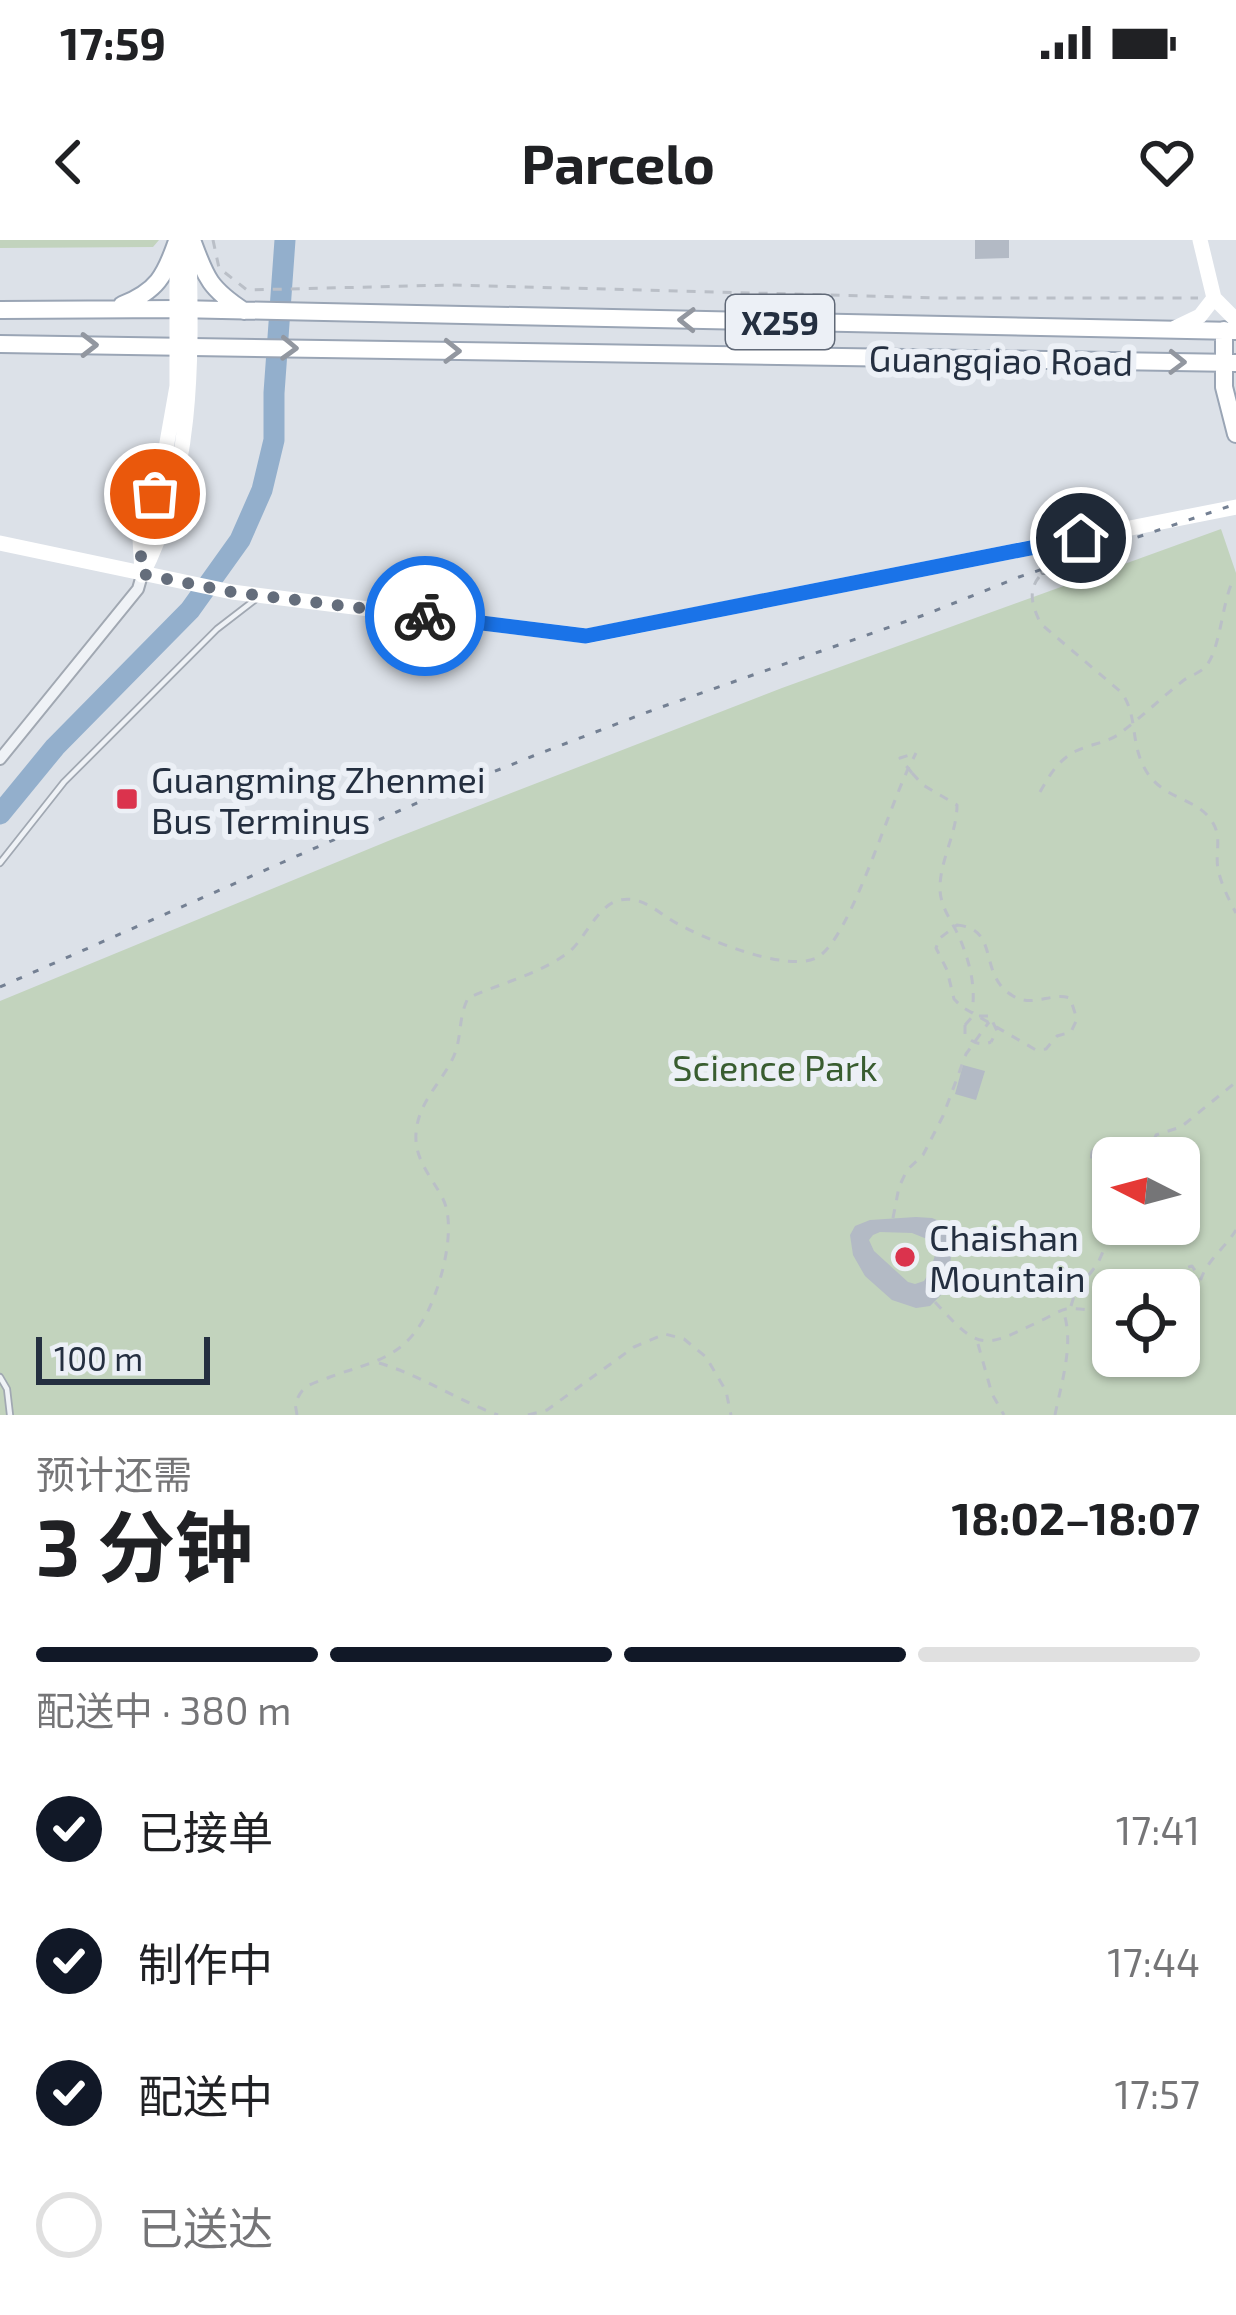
<!DOCTYPE html>
<html lang="zh">
<head>
<meta charset="utf-8">
<style>
	:root { --surface:#fff; --page:#f2f2f2; --text:#202124; --muted:#757577; --line:#e0e0e0; --accent:#111827 }
	body { margin:0; font-family:"Exo 2","Noto Sans SC",sans-serif; background:var(--page); color:var(--text); height:100vh; display:flex; flex-direction:column; font-size:45px; white-space:nowrap }
	* { box-sizing:border-box; margin:0 }
	p { font-size:39px; color:var(--muted) }
	.icon { flex:none; width:66px; height:66px; fill:none; stroke:currentColor; stroke-width:2; stroke-linecap:round; stroke-linejoin:round }
	.map { position:relative; height:1175px; overflow:hidden }
	.sheet { display:flex; flex-direction:column; background:var(--surface); flex:1 }
	.sheet>* { flex:none }
	.needle { width:78px; rotate:276deg }
	.buttons { position:absolute; left:1092px; top:897px; display:grid; gap:24px }
	.buttons a { display:grid; place-items:center; width:108px; height:108px; border-radius:18px; background:var(--surface); box-shadow:0 3px 9px #0004; font-size:60px }
	.scale { position:absolute; left:36px; bottom:30px; width:174px; box-sizing:border-box; padding-left:12px; border:6px solid #242f40; border-top:0; font-size:33px; line-height:42px; white-space:nowrap; color:#242f40; -webkit-text-stroke:9px #ecf0f6; paint-order:stroke }
	.pin { position:absolute; display:grid; place-items:center; width:102px; height:102px; color:#fff; margin:-51px; border:6px solid #fff; border-radius:50%; box-shadow:0 3px 12px #0007 }
	.courier { position:absolute; display:grid; place-items:center; width:120px; height:120px; margin:-60px; border:9px solid #1a73e8; border-radius:50%; background:#fff; color:#222; box-shadow:0 3px 15px #0007 }
	.headline em { font-style:normal; font-weight:700 }
	.headline div { display:flex; flex-direction:column-reverse }
	.headline { display:flex; align-items:center; justify-content:space-between; height:204px; padding:0 36px }
	h1 { font-size:78px; font-weight:700; line-height:90px }
	.bar { display:grid; grid-template-columns:repeat(4,1fr); gap:18px 12px; align-content:center; height:144px; padding:0 36px }
	.bar i { height:15px; border-radius:9px; background:var(--line) }
	.bar .selected { background:var(--accent) }
	.bar p { grid-column:span 4 }
	ol { padding:0 36px; list-style:none }
	li { display:flex; align-items:center; gap:36px; height:132px }
	li p { margin-inline-start:auto }
	li .icon { padding:12px; border-radius:50%; background:var(--accent); color:#fff; stroke-width:4 }
	li:last-child { color:var(--muted) }
	li i { width:66px; height:66px; border:6px solid var(--line); border-radius:50% }
	.status { display:flex; justify-content:space-between; align-items:center; height:84px; padding:0 60px; background:var(--surface); direction:ltr }
	.status svg { height:33px; fill:currentColor }
	header { display:flex; justify-content:space-between; align-items:center; height:156px; padding:0 36px; background:var(--surface); font-size:54px; font-weight:700 }
	.map>svg:first-child { display:block }
	.green { fill:#c2d3bd; fill-rule:evenodd }
	.lines { fill:none; stroke-linecap:round; stroke-linejoin:round }
	.river { stroke:#93afcc; stroke-width:21 }
	.building { fill:#b3bac5; fill-rule:evenodd }
	.lane-casing { stroke:#a1a8b2; stroke-width:8 }
	.street-casing { stroke:#a1a8b2; stroke-width:14 }
	.primary-casing { stroke:#9aa5b5; stroke-width:20 }
	.path { stroke:#babfc7; stroke-width:3; stroke-dasharray:9 9; stroke-linecap:butt }
	.lane { stroke:#eff2f6; stroke-width:4.5 }
	.street { stroke:#eff2f6; stroke-width:10 }
	.secondary { stroke:#fff; stroke-width:15 }
	.primary { stroke:#fff; stroke-width:16 }
	.rail { stroke:#748093; stroke-width:3; stroke-dasharray:6 12; stroke-linecap:butt }
	.path-bridge { stroke:#babfc7; stroke-width:3; stroke-dasharray:9 9; stroke-linecap:butt }
	.oneway { stroke:#9297a0 }
	.done { stroke:#646d7b; stroke-width:12; stroke-dasharray:0 21.6 }
	.route { stroke:#1a73e8; stroke-width:15 }
	.poi-dot { fill:#db334d; stroke:#ecf0f6; stroke-width:4.5 }
	.labels { text-anchor:middle; dominant-baseline:central; stroke-width:12; stroke-linejoin:round; paint-order:stroke }
	.shield { fill:#ecf0f6; stroke:#606977; stroke-width:3 }
	.shield-label { font-size:33px; font-weight:bold; fill:#242f40 }
	.street-label { font-size:36px; fill:#242f40; stroke:#ecf0f6 }
	.poi-label { font-size:36px; fill:#242f40; stroke:#ecf0f6; text-anchor:start }
	.park-label { font-size:36px; fill:#395d30; stroke:#ecf0f6 }
</style>
</head>
<body>
<div class="status"><b>17:59</b><svg viewBox="0 0 49 12"><path d="M0 12V9h3v3zM5 12V6h3v6zM10 12V3h3v9zM15 12V0h3v12zM26 1h20v11H26zM47 4h2v5h-2z"/></svg></div>
<header><svg class="icon" aria-label="back" viewBox="0 0 24 24"><path d="M15 5l-7 7 7 7"/></svg>Parcelo<svg class="icon" aria-label="heart" viewBox="0 0 24 24"><path d="M12 20l-8-8c-3-5 5-10 8-4 3-6 11-1 8 4z"/></svg></header>
<div class="map">
<svg width="1236" height="1175" viewBox="0 0 1236 1175">
	<rect width="100%" height="100%" fill="#dce1e8"/>
	<!-- green -->
	<path class="green" d="M0 0H159L153 7 0 8Z
		M1221 289 1236 333V1175H0V761L393 599 782 448ZM1113 918H1179V984H1113ZM1113 1050H1179V1116H1113Z"/>
	<g class="lines">
		<!-- river -->
		<path class="river" d="M0 574 55 507 190 370 240 300 262 250 274 200V153L285 0"/>
	</g>
	<!-- building -->
	<path class="building" d="M975 0H1009V18L975 19Z
		M963 825 985 831 976 860 955 854Z
		M916 977 932 978 944 983 952 1003 949 1039 941 1055 930 1066 916 1068 892 1060 865 1036 853 1015 850 995 855 986 870 980ZM880 992 912 993 932 1001 936 1012 930 1031 924 1041 915 1044 908 1042 874 1011 869 1000 873 995Z"/>
	<g class="lines">
		<!-- lane casing -->
		<g class="lane-casing">
			<path id="lane" d="M1042 311 1044 331
				M0 623 64 542 217 389 256 359
				M0 1137 7 1149 10 1175"/>
		</g>
		<!-- street casing -->
		<g class="street-casing">
			<path id="street" d="M0 519 138 349 142 335"/>
		</g>
		<!-- primary casing -->
		<g class="primary-casing">
			<path id="primary" d="M192 0C206 38 209 48 244 71
				M122 65C157 51 165 36 177 1
				M0 70 177 69 1236 91
				M1224 90V147L1236 194
				M0 104 1236 123"/>
		</g>
		<!-- path -->
		<path class="path" d="M213 0 219 28 247 50 451 45 943 58H1198
			M1039 337C1027 352 1033 368 1041 384L1121 452C1137 473 1131 499 1142 523 1159 562 1197 555 1213 583 1222 598 1215 613 1218 629 1221 644 1229 660 1236 673
			M912 533 923 545 957 565C957 593 940 620 940 648 940 668 953 682 960 699 970 723 976 747 972 772
			M1040 552C1049 536 1058 520 1076 511 1090 504 1107 503 1119 494 1142 477 1162 457 1184 440 1191 435 1201 433 1207 425 1220 407 1222 367 1231 345L1236 343
			M965 785V795C972 803 981 806 991 802
			M1156 918 1153 903 1156 895 1181 887 1236 842
			M1113 945C1099 937 1089 930 1092 912 1104 897 1121 902 1127 918
			M893 978 899 947 907 930 923 915 943 876 966 814 989 782
			M1147 1050 1162 1031 1177 1035 1182 1029 1192 1026 1201 1039C1208 1019 1225 1008 1236 990
			M935 1062C979 1110 981 1110 1040 1081 1048 1078 1057 1071 1066 1069 1083 1067 1096 1074 1113 1067
			M1071 1066 1075 1053 1098 1023 1115 984
			M978 1104 992 1154 1004 1175
			M379 1123C420 1135 457 1160 498 1175
			M297 1175 295 1163C298 1158 300 1152 305 1148 311 1143 323 1140 330 1137 368 1123 399 1120 422 1082 439 1055 458 989 443 959 432 937 414 920 416 893 418 863 440 844 452 820 463 798 457 781 468 758 501 743 540 734 569 712 586 698 597 665 620 660 643 655 659 674 678 684 705 699 789 734 818 717 852 696 890 561 913 519
			M528 1175 547 1170 634 1107 665 1094 684 1099 706 1117 726 1151 731 1175
			M1055 1175C1061 1144 1075 1102 1063 1071"/>
		<!-- lane -->
		<use href="#lane" class="lane"/>
		<!-- street -->
		<use href="#street" class="street"/>
		<!-- secondary -->
		<path class="secondary" d="M1200 0 1214 58 1236 80
			M1175 88 1200 76 1214 58
			M0 303 232 352 587 396 1236 267
			M142 332 140 299 163 225 177 146V6
			M142 335C196 230 191 114 189 0"/>
		<!-- primary -->
		<use href="#primary" class="primary"/>
		<!-- rail -->
		<path class="rail" d="M0 747 433 556 533 516 653 470 927 374 1019 337 1236 264"/>
		<!-- path-bridge -->
		<path class="path-bridge" d="M912 533 900 518 916 513 913 519
			M957 685C1001 689 977 735 1013 756 1033 768 1051 752 1070 758L1077 779 1071 792 1057 796 1046 809 1036 810 962 767 954 759 947 730 936 708 940 698Z
			M965 785 973 776H990L997 791 991 802"/>
	</g>
	<!-- one-way arrows -->
	<defs><path id="oneway-chevron" d="M-2-3.5L2.5 0L-2 3.5" fill="none" stroke-width="1.6" stroke-linecap="round" stroke-linejoin="round" transform="scale(3)"/></defs>
	<g class="oneway">
		<use href="#oneway-chevron" transform="translate(687 80) rotate(-179)"/>
		<use href="#oneway-chevron" transform="translate(89 105)"/>
		<use href="#oneway-chevron" transform="translate(289 108) rotate(2)"/>
		<use href="#oneway-chevron" transform="translate(452 111) rotate(1)"/>
		<use href="#oneway-chevron" transform="translate(1177 122) rotate(1)"/>
	</g>
	<g class="lines">
		<!-- done -->
		<path class="done" d="M155 254 140 299 142 334 232 352 425 376"/>
		<!-- route -->
		<path class="route" d="M425 376 586 396 1081 298"/>
	</g>
	<!-- markers -->
	<g class="poi-dot">
		<rect x="115" y="547" width="24" height="24" rx="6"/>
		<circle cx="905" cy="1017" r="12"/>
	</g>
	<g class="labels">
		<!-- shield labels -->
		<rect class="shield" x="726" y="55" width="108" height="54" rx="9"/>
		<g class="shield-label">
			<text x="780" y="82">X259</text>
		</g>
		<!-- street labels -->
		<g class="street-label">
			<text transform="translate(1001 119) rotate(1)">Guangqiao Road</text>
		</g>
		<!-- poi labels -->
		<g class="poi-label">
			<text x="151" y="538">Guangming Zhenmei<tspan x="151" dy="41">Bus Terminus</tspan></text>
			<text x="929" y="996">Chaishan<tspan x="929" dy="41">Mountain</tspan></text>
		</g>
		<!-- park labels -->
		<g class="park-label">
			<text x="775" y="826">Science Park</text>
		</g>
	</g>
</svg>
<div class="buttons">
<a><svg class="needle" viewBox="-14 -14 28 28"><path d="M0-13l5 13h-10z" fill="#e53935"/><path d="M0 13l5-13h-10z" fill="#757577"/></svg></a>
<a><svg class="icon" aria-label="locate" viewBox="0 0 24 24"><circle cx="12" cy="12" r="6"/><path d="M12 2v4M12 18v4M2 12h4M18 12h4"/></svg></a>
</div>
<div class="scale">100 m</div>
<div class="pin" style="left:155px;top:254px;background:#ea580c"><svg class="icon" aria-label="bag" viewBox="0 0 24 24"><path d="M5 8h14l-1 12H6zM9 8a3 3 0 0 1 6 0"/></svg></div>
<div class="pin" style="left:1081px;top:298px;background:#1f2937"><svg class="icon" aria-label="home" viewBox="0 0 24 24"><path d="M3 11l9-7 9 7M6 9v11h12V9"/></svg></div>
<div class="courier" style="left:425px;top:376px"><svg class="icon" aria-label="bike" viewBox="0 0 24 24"><circle cx="6" cy="16" r="4"/><circle cx="18" cy="16" r="4"/><path d="M6 16l4-8h5l3 8M10 8l3 8H6M13 5h3"/></svg></div>
</div>
<section class="sheet">
<div class="headline"><div><h1>3 分钟</h1><p>预计还需</p></div><em>18:02–18:07</em></div>
<div class="bar"><i class="selected"></i><i class="selected"></i><i class="selected"></i><i></i><p>配送中 · 380 m</p></div>
<ol>
<li><svg class="icon" aria-label="check" viewBox="0 0 24 24"><path d="M5 12l5 5 9-10"/></svg>已接单<p>17:41</p></li>
<li><svg class="icon" aria-label="check" viewBox="0 0 24 24"><path d="M5 12l5 5 9-10"/></svg>制作中<p>17:44</p></li>
<li><svg class="icon" aria-label="check" viewBox="0 0 24 24"><path d="M5 12l5 5 9-10"/></svg>配送中<p>17:57</p></li>
<li><i></i>已送达</li>
</ol>
</section>
</body>
</html>
